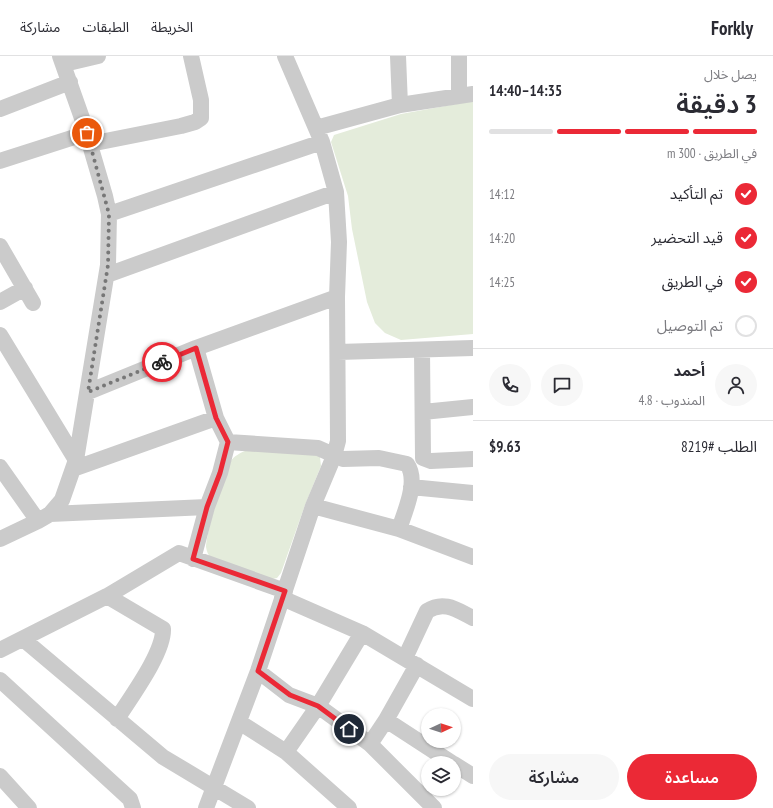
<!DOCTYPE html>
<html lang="ar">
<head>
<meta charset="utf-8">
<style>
	:root { --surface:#fff; --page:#f7f7f7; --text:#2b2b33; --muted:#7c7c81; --line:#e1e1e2; --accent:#eb2936 }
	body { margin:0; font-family:"PT Sans Narrow","Noto Sans Arabic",sans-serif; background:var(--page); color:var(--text); direction:rtl; height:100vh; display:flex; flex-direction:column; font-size:15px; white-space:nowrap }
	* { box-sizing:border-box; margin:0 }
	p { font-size:13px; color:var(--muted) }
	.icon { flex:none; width:22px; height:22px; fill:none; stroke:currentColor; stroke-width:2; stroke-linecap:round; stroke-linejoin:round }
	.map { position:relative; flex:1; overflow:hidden; direction:ltr }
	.drawer { display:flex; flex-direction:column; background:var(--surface); width:300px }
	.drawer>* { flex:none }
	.needle { width:26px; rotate:87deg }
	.fabs { position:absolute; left:421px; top:652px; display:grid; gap:8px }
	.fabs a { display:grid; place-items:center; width:40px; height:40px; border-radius:50%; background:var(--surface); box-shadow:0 1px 3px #0004; font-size:20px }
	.pin { position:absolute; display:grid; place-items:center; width:34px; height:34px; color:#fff; margin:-17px; border:2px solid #fff; border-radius:50%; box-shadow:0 1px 4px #0007 }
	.courier { position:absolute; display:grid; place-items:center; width:40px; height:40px; margin:-20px; border:3px solid #eb2936; border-radius:50%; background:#fff; color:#222; box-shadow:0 1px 5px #0007 }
	.overview em { font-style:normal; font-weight:600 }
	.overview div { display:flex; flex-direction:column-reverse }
	.overview { display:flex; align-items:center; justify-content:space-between; height:68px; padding:0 16px }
	h1 { font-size:26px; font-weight:600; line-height:30px }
	.bar { display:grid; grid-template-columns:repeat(4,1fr); gap:6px 4px; align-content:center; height:48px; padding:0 16px }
	.bar i { height:5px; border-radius:3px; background:var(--line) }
	.bar .current { background:var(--accent) }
	.bar p { grid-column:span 4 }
	.line { display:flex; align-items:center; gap:10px; padding:0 16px; border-top:1px solid var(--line) }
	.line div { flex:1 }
	.round { display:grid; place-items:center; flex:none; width:42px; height:42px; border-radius:21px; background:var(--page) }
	ol { padding:0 16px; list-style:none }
	li { display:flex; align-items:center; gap:12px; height:44px }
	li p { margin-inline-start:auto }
	li .icon { padding:4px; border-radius:50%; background:var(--accent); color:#fff; stroke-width:4 }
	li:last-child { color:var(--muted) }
	li i { width:22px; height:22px; border:2px solid var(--line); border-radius:50% }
	.cta { display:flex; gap:8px; margin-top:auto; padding:8px 16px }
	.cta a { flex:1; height:46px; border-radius:24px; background:var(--accent); color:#fff; font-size:16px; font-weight:600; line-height:46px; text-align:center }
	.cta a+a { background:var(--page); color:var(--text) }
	header { display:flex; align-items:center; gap:24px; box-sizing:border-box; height:56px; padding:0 20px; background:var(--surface); border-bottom:1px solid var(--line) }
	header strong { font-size:19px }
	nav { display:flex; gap:22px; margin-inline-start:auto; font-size:14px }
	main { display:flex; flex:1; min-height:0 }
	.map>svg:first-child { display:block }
	.green { fill:#e4ecdb }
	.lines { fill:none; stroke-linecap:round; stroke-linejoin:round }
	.minor { stroke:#cbcbcb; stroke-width:16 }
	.done { stroke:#777; stroke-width:4; stroke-dasharray:0 7.2 }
	.route { stroke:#eb2936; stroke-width:5 }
</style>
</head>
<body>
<header>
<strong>Forkly</strong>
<nav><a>الخريطة</a><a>الطبقات</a><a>مشاركة</a></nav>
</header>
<main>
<section class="drawer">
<div class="overview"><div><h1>3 دقيقة</h1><p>يصل خلال</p></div><em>14:35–14:40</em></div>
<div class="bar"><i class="current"></i><i class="current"></i><i class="current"></i><i></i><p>في الطريق · 300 m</p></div>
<ol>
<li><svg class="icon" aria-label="check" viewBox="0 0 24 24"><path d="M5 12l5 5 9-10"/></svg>تم التأكيد<p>14:12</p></li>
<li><svg class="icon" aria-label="check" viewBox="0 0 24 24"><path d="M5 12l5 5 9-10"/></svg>قيد التحضير<p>14:20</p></li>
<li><svg class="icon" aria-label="check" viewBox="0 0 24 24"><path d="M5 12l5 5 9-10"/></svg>في الطريق<p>14:25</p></li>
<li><i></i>تم التوصيل</li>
</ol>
<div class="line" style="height:72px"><a class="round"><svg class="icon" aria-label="person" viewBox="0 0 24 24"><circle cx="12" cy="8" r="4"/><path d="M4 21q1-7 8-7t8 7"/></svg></a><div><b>أحمد</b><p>المندوب · 4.8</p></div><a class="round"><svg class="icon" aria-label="chat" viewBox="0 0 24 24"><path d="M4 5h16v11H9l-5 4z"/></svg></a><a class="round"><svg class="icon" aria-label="phone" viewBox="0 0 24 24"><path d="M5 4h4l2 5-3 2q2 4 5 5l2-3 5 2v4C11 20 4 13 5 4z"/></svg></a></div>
<div class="line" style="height:52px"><div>الطلب #8219</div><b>$9.63</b></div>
<div class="cta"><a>مساعدة</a><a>مشاركة</a></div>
</section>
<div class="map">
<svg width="473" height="752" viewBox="0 0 473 752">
	<rect width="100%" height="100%" fill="#fff"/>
	<!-- green -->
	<path class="green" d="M473 45V278L401 284 385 277 375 267 367 246 352 173 348 140 331 86 334 79 401 58Z
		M247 394 317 398 320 401 321 410 305 449 281 517 277 522 272 523 211 502C208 499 207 496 206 491 206 479 223 418 230 406 234 400 240 397 247 394Z"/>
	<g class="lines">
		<!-- minor -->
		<path class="minor" d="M398 0 400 49
			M64 8 98 0
			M459 40V0
			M0 53 70 26
			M316 72 400 49 473 38
			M90 88 181 70 195 66 201 62V44L191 0
			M0 105 87 77
			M109 158 322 86
			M0 190 33 247
			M107 219 336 136
			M0 246 25 232
			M0 279 76 404
			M196 292 216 362 228 386 318 392 343 403 379 402 407 408C419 425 405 455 399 473
			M422 294 423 402 431 405 473 403
			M338 296 473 292
			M88 336 196 292 337 241
			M423 356 473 351
			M0 411 38 465
			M73 413 216 362
			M411 431 473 437
			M313 450 399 473 473 501
			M50 458 207 451
			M0 483 38 465 50 458 62 444 76 404 108 209 109 158 105 140 83 65 60 0
			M193 503 207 451 220 417 228 386
			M107 540 163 573C164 597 130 642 117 663
			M282 542 362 577 473 643
			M23 583 163 701 248 752
			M0 594 107 540 179 497 285 535
			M405 602 427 555C444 544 457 554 473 562
			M258 615 289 639 318 650 370 688 434 752
			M0 624 130 743 133 752
			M386 664 452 707
			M239 666 286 696 349 752
			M370 688 386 664 417 609
			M286 696 318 650 362 577
			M454 708 473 720
			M0 720 29 752
			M206 752 258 615 313 450 334 400 338 385 337 241 339 186 336 136 322 86 285 0"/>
	</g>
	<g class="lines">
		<!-- done -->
		<path class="done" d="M87 77 109 158 108 209 88 336 162 306"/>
		<!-- route -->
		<path class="route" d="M162 306 196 292 216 362 228 386 220 417 207 451 193 503 285 535 258 615 290 639 318 650 349 673"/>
	</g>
</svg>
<div class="fabs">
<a><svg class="needle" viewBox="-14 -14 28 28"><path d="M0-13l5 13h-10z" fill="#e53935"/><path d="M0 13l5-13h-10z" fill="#7c7c81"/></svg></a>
<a><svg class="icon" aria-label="layers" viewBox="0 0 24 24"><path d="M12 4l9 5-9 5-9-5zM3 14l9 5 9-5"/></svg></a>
</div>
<div class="pin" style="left:87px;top:77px;background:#ea580c"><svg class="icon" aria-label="bag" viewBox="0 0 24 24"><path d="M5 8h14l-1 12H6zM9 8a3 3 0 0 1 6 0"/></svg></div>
<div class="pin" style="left:349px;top:673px;background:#1f2937"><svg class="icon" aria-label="home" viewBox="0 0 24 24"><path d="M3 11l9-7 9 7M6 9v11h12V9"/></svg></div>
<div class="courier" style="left:162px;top:306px"><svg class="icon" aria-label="bike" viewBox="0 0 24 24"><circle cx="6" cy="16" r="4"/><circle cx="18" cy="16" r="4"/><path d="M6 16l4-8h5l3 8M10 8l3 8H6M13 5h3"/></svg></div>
</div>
</main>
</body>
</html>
